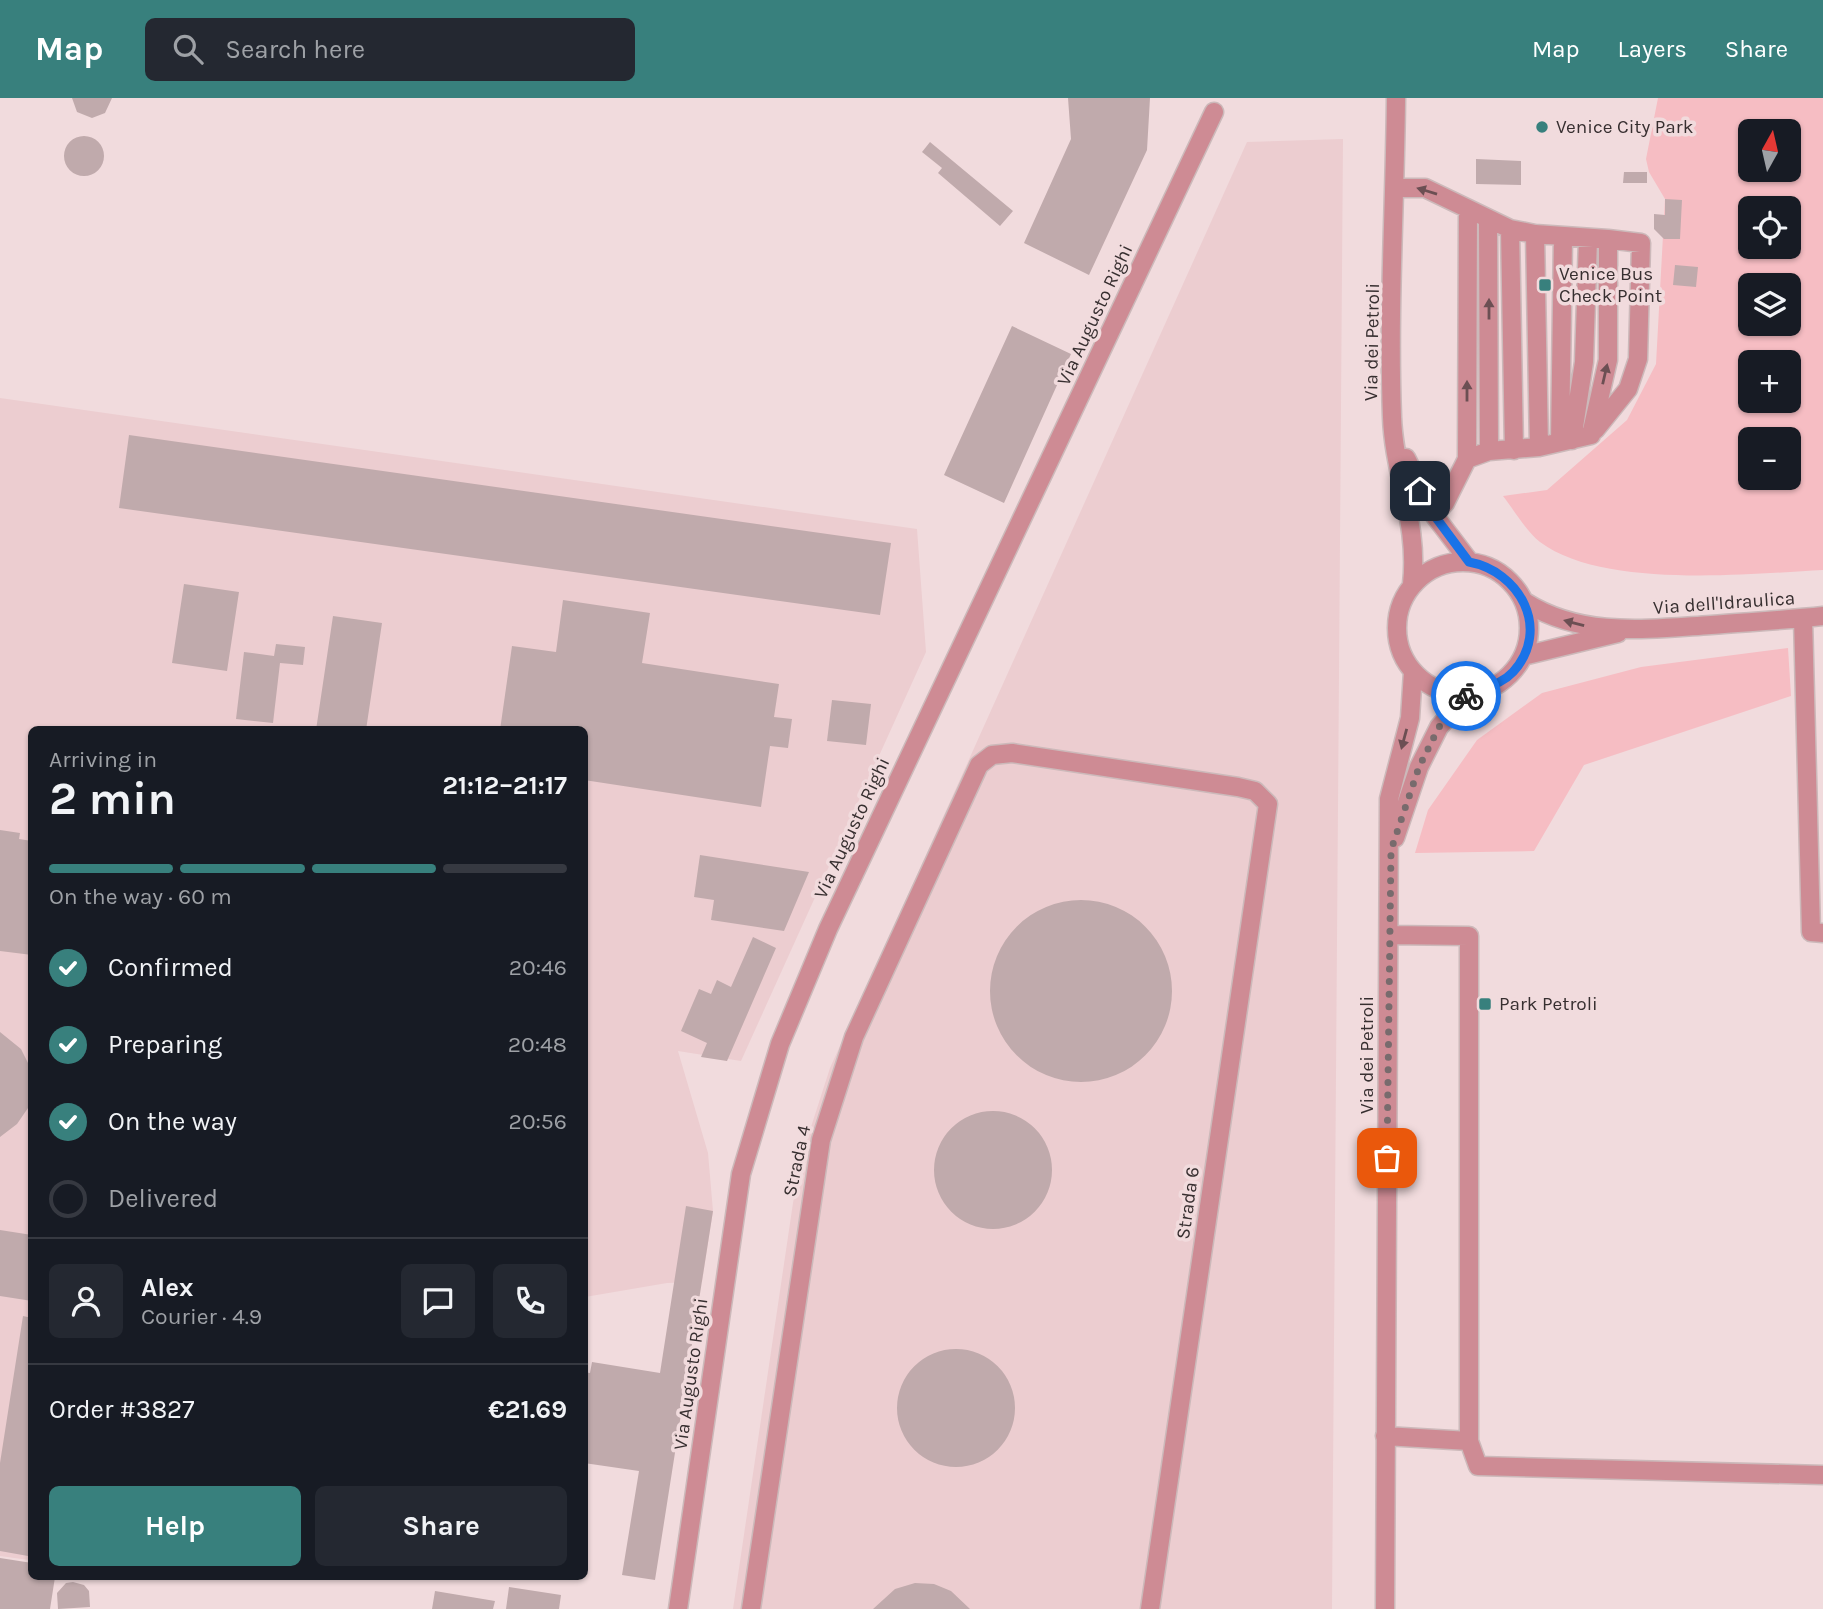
<!DOCTYPE html>
<html lang="en">
<head>
<meta charset="utf-8">
<style>
	:root { --surface:#171b24; --page:#242831; --text:#f1f3f6; --muted:#9ea1a6; --line:#363941; --accent:#38807d }
	body { margin:0; font-family:Karla,sans-serif; background:var(--page); color:var(--text); height:100vh; display:flex; flex-direction:column; font-size:26px; white-space:nowrap }
	* { box-sizing:border-box; margin:0 }
	p { font-size:23px; color:var(--muted) }
	.icon { flex:none; width:38px; height:38px; fill:none; stroke:currentColor; stroke-width:2; stroke-linecap:round; stroke-linejoin:round }
	.map { position:relative; flex:1; overflow:hidden }
	.sheet { position:absolute; left:28px; top:628px; width:560px; height:854px; display:flex; flex-direction:column; background:var(--surface); border-radius:10px; box-shadow:0 2px 5px #0004 }
	.sheet>* { flex:none }
	.needle { width:46px; rotate:8deg }
	.tools { position:absolute; left:1738px; top:21px; display:grid; gap:14px }
	.tools a { display:grid; place-items:center; width:63px; height:63px; border-radius:10px; background:var(--surface); box-shadow:0 2px 5px #0004; font-size:35px }
	.pin { position:absolute; display:grid; place-items:center; width:60px; height:60px; color:#fff; margin:-30px; border-radius:14px; box-shadow:0 4px 10px #0006 }
	.courier { position:absolute; display:grid; place-items:center; width:70px; height:70px; margin:-35px; border:5px solid #1a73e8; border-radius:50%; background:#fff; color:#222; box-shadow:0 2px 9px #0007 }
	.summary em { font-style:normal; font-weight:700 }
	.summary div { display:flex; flex-direction:column-reverse }
	.summary { display:flex; align-items:center; justify-content:space-between; height:119px; padding:0 21px }
	h1 { font-size:46px; font-weight:700; line-height:52px }
	.bar { display:grid; grid-template-columns:repeat(4,1fr); gap:10px 7px; align-content:center; height:84px; padding:0 21px }
	.bar i { height:9px; border-radius:5px; background:var(--line) }
	.bar .on { background:var(--accent) }
	.bar p { grid-column:span 4 }
	.line { display:flex; align-items:center; gap:18px; padding:0 21px; border-top:2px solid var(--line) }
	.line div { flex:1 }
	.round { display:grid; place-items:center; flex:none; width:74px; height:74px; border-radius:10px; background:var(--page) }
	ol { padding:0 21px; list-style:none }
	li { display:flex; align-items:center; gap:21px; height:77px }
	li p { margin-inline-start:auto }
	li .icon { padding:7px; border-radius:50%; background:var(--accent); color:#fff; stroke-width:4 }
	li:last-child { color:var(--muted) }
	li i { width:38px; height:38px; border:4px solid var(--line); border-radius:50% }
	.primary-button { display:flex; gap:14px; margin-top:auto; padding:14px 21px }
	.primary-button a { flex:1; height:80px; border-radius:10px; background:var(--accent); color:#fff; font-size:28px; font-weight:700; line-height:80px; text-align:center }
	.primary-button a+a { background:var(--page); color:var(--text) }
	header { display:flex; align-items:center; gap:42px; box-sizing:border-box; height:98px; padding:0 35px; background:var(--accent); color:#fff }
	header strong { font-size:33px }
	nav { display:flex; gap:38px; margin-inline-start:auto; font-size:24px }
	.search { width:490px; height:63px; background:var(--page); display:flex; align-items:center; gap:18px; box-sizing:border-box; padding:0 24px; border-radius:10px; color:var(--muted); font-size:26px }
	.map>svg:first-child { display:block }
	.built { fill:#eccdd0 }
	.green { fill:#f6bdc3; fill-rule:evenodd }
	.building { fill:#c0aaac }
	.lines { fill:none; stroke-linecap:round; stroke-linejoin:round }
	.minor-casing { stroke:#ccb9ba; stroke-width:21 }
	.minor { stroke:#ce8b94; stroke-width:18 }
	.oneway { fill:#6c4f53 }
	.done { stroke:#786b6d; stroke-width:7; stroke-dasharray:0 12.6 }
	.route { stroke:#1a73e8; stroke-width:9 }
	.poi-dot { fill:#38807d; stroke:#f1dbdd; stroke-width:2.5 }
	.labels { text-anchor:middle; dominant-baseline:central; stroke-width:7; stroke-linejoin:round; paint-order:stroke }
	.poi-label { font-size:19px; fill:#372f30; stroke:#f1dbdd; text-anchor:start }
	.street-label { font-size:19px; fill:#372f30; stroke:#f1dbdd }
</style>
</head>
<body>
<header>
<strong>Map</strong>
<div class="search"><svg class="icon" aria-label="search" viewBox="0 0 24 24"><circle cx="10" cy="10" r="6"/><path d="M15 15l6 6"/></svg>Search here</div>
<nav><a>Map</a><a>Layers</a><a>Share</a></nav>
</header>
<div class="map">
<svg width="1823" height="1511" viewBox="0 0 1823 1511">
	<rect width="100%" height="100%" fill="#f1dbdd"/>
	<!-- built -->
	<path class="built" d="M1343 41 1332 1511H733L793 1105 802 1057 830 970 1247 44Z
		M0 300 917 431 926 554 741 963 678 953 708 1055 713 1113 702 1184 667 1185 585 1199 584 632H32L29 1462 0 1458Z"/>
	<!-- green -->
	<path class="green" d="M1658 0H1823V472C1747 476 1603 491 1540 444 1526 433 1514 412 1503 398L1547 392 1627 322 1656 266 1665 101 1649 74 1646 61ZM1750 33H1788V72H1750ZM1750 110H1788V149H1750ZM1750 187H1788V226H1750ZM1750 264H1788V303H1750ZM1750 341H1788V380H1750Z
		M1788 550 1791 598 1584 667 1534 753 1415 755 1428 712 1477 642 1542 595 1641 569Z"/>
	<!-- building -->
	<path class="building" d="M72 0H112L105 15 92 20 77 14Z
		M1068 0H1150L1147 52 1089 177 1024 145 1071 41Z
		M64 58a20 20 0 1 1 40 0a20 20 0 1 1-40 0Z
		M930 44 1013 113 1000 128 938 75 942 70 922 54Z
		M1476 61 1521 63V87L1476 86Z
		M1624 74H1647V85H1623Z
		M1665 101 1682 102 1680 141H1664L1654 131V116L1665 117Z
		M1675 167 1698 169 1696 189 1673 187Z
		M1012 228 1071 256 1004 405 944 377Z
		M129 337 891 445 880 517 119 410Z
		M184 486 239 494 227 573 172 565Z
		M563 502 650 515 642 565 779 586 774 619 792 621 788 650 770 648 761 709 584 682V632H500L512 548 556 554Z
		M333 518 382 525 366 632H316Z
		M276 546 305 549 303 567 280 565 273 625 236 621 244 554 274 558Z
		M832 602 871 606 866 647 827 643Z
		M0 732 20 735 19 741 32 743V857L0 853Z
		M700 757 809 774 784 833 711 822 714 802 694 799Z
		M990 893a91 91 0 1 1 182 0a91 91 0 1 1-182 0Z
		M753 839 776 850 727 963 701 959 707 945 681 933 699 891 711 896 717 882 731 889Z
		M0 934 21 951 32 973 28 1010 17 1026 0 1039Z
		M934 1072a59 59 0 1 1 118 0a59 59 0 1 1-118 0Z
		M686 1108 713 1113 655 1482 622 1477 639 1373 584 1365V1274L590 1275 592 1264 660 1275Z
		M0 1132 32 1137V1203L0 1198Z
		M23 1218 32 1220V1438L28 1458 0 1453V1365Z
		M897 1310a59 59 0 1 1 118 0a59 59 0 1 1-118 0Z
		M0 1460 32 1465V1479H55L50 1511H0Z
		M73 1484 84 1487 89 1493 90 1509 58 1511 57 1495 66 1485Z
		M915 1485 934 1486 951 1493 970 1511H873L895 1491Z
		M509 1489 561 1497 559 1511H506Z
		M435 1493 495 1503 493 1511H432Z"/>
	<g class="lines">
		<!-- minor casing -->
		<g class="minor-casing">
			<path id="minor" d="M1396 0C1395 106 1388 213 1392 319 1394 377 1419 426 1412 486
				M1396 90H1425L1510 131 1535 136 1608 141V262L1591 337 1539 349 1489 353 1467 361 1445 405 1434 417
				M1488 121 1489 353
				M1510 131 1514 352
				M1535 136 1539 349
				M1595 332 1628 291 1638 261 1641 145 1608 141
				M1572 342 1584 264 1588 141
				M1560 344 1563 139
				M1406 360 1434 417 1469 463
				M1467 361 1468 112
				M1397 530a66 66 0 1 1 132 0a66 66 0 1 1-132 0Z
				M1525 504C1582 540 1647 531 1711 527 1748 524 1786 522 1823 518
				M1803 520 1811 834 1823 835
				M1523 558 1618 535
				M1395 740 1419 669 1439 629 1468 596
				M1389 837 1469 838V1343L1478 1368 1823 1377
				M1385 1338 1469 1343
				M678 1511 741 1076 780 946 828 831 1214 14
				M751 1511 821 1042 854 939 979 667 992 657 1012 655 1238 689 1255 693 1268 706 1150 1511
				M1385 1511 1389 701 1410 620 1413 574"/>
		</g>
		<!-- minor -->
		<use href="#minor" class="minor"/>
	</g>
	<!-- one-way arrows -->
	<defs><path id="oneway-solid" d="M-6-.8H1V-3.2L6.5 0L1 3.2V.8H-6Z" transform="scale(1.75)"/></defs>
	<g class="oneway">
		<use href="#oneway-solid" transform="translate(1427 93) rotate(-163)"/>
		<use href="#oneway-solid" transform="translate(1489 211) rotate(-90)"/>
		<use href="#oneway-solid" transform="translate(1605 276) rotate(-77)"/>
		<use href="#oneway-solid" transform="translate(1467 293) rotate(-90)"/>
		<use href="#oneway-solid" transform="translate(1574 525) rotate(-165)"/>
		<use href="#oneway-solid" transform="translate(1404 641) rotate(105)"/>
	</g>
	<g class="lines">
		<!-- done -->
		<path class="done" d="M1387 1060 1391 752 1419 669 1439 629 1466 598"/>
		<!-- route -->
		<path class="route" d="M1420 393 1434 417 1469 464C1519 473 1552 531 1513 574 1499 589 1481 589 1466 598"/>
	</g>
	<!-- markers -->
	<g class="poi-dot">
		<circle cx="1542" cy="29" r="7"/>
		<rect x="1538" y="180" width="14" height="14" rx="3.5"/>
		<rect x="1478" y="899" width="14" height="14" rx="3.5"/>
	</g>
	<g class="labels">
		<!-- poi labels -->
		<g class="poi-label">
			<text x="1556" y="29">Venice City Park</text>
			<text x="1559" y="176">Venice Bus<tspan x="1559" dy="22">Check Point</tspan></text>
			<text x="1499" y="906">Park Petroli</text>
		</g>
		<!-- street labels -->
		<g class="street-label">
			<text transform="translate(1095 217) rotate(-65)">Via Augusto Righi</text>
			<text transform="translate(1372 244) rotate(-89)">Via dei Petroli</text>
			<text transform="translate(1724 505) rotate(-4)">Via dell'Idraulica</text>
			<text transform="translate(852 730) rotate(-65)">Via Augusto Righi</text>
			<text transform="translate(1367 957) rotate(-90)">Via dei Petroli</text>
			<text transform="translate(797 1063) rotate(-78)">Strada 4</text>
			<text transform="translate(1188 1105) rotate(-82)">Strada 6</text>
			<text transform="translate(691 1276) rotate(-82)">Via Augusto Righi</text>
		</g>
	</g>
</svg>
<div class="tools">
<a><svg class="needle" viewBox="-14 -14 28 28"><path d="M0-13l5 13h-10z" fill="#e53935"/><path d="M0 13l5-13h-10z" fill="#9ea1a6"/></svg></a>
<a><svg class="icon" aria-label="locate" viewBox="0 0 24 24"><circle cx="12" cy="12" r="6"/><path d="M12 2v4M12 18v4M2 12h4M18 12h4"/></svg></a>
<a><svg class="icon" aria-label="layers" viewBox="0 0 24 24"><path d="M12 4l9 5-9 5-9-5zM3 14l9 5 9-5"/></svg></a>
<a>+</a>
<a>−</a>
</div>
<div class="pin" style="left:1387px;top:1060px;background:#ea580c"><svg class="icon" aria-label="bag" viewBox="0 0 24 24"><path d="M5 8h14l-1 12H6zM9 8a3 3 0 0 1 6 0"/></svg></div>
<div class="pin" style="left:1420px;top:393px;background:#1f2937"><svg class="icon" aria-label="home" viewBox="0 0 24 24"><path d="M3 11l9-7 9 7M6 9v11h12V9"/></svg></div>
<div class="courier" style="left:1466px;top:598px"><svg class="icon" aria-label="bike" viewBox="0 0 24 24"><circle cx="6" cy="16" r="4"/><circle cx="18" cy="16" r="4"/><path d="M6 16l4-8h5l3 8M10 8l3 8H6M13 5h3"/></svg></div>
<section class="sheet">
<div class="summary"><div><h1>2 min</h1><p>Arriving in</p></div><em>21:12–21:17</em></div>
<div class="bar"><i class="on"></i><i class="on"></i><i class="on"></i><i></i><p>On the way · 60 m</p></div>
<ol>
<li><svg class="icon" aria-label="check" viewBox="0 0 24 24"><path d="M5 12l5 5 9-10"/></svg>Confirmed<p>20:46</p></li>
<li><svg class="icon" aria-label="check" viewBox="0 0 24 24"><path d="M5 12l5 5 9-10"/></svg>Preparing<p>20:48</p></li>
<li><svg class="icon" aria-label="check" viewBox="0 0 24 24"><path d="M5 12l5 5 9-10"/></svg>On the way<p>20:56</p></li>
<li><i></i>Delivered</li>
</ol>
<div class="line" style="height:126px"><a class="round"><svg class="icon" aria-label="person" viewBox="0 0 24 24"><circle cx="12" cy="8" r="4"/><path d="M4 21q1-7 8-7t8 7"/></svg></a><div><b>Alex</b><p>Courier · 4.9</p></div><a class="round"><svg class="icon" aria-label="chat" viewBox="0 0 24 24"><path d="M4 5h16v11H9l-5 4z"/></svg></a><a class="round"><svg class="icon" aria-label="phone" viewBox="0 0 24 24"><path d="M5 4h4l2 5-3 2q2 4 5 5l2-3 5 2v4C11 20 4 13 5 4z"/></svg></a></div>
<div class="line" style="height:91px"><div>Order #3827</div><b>€21.69</b></div>
<div class="primary-button"><a>Help</a><a>Share</a></div>
</section>
</div>
</body>
</html>
